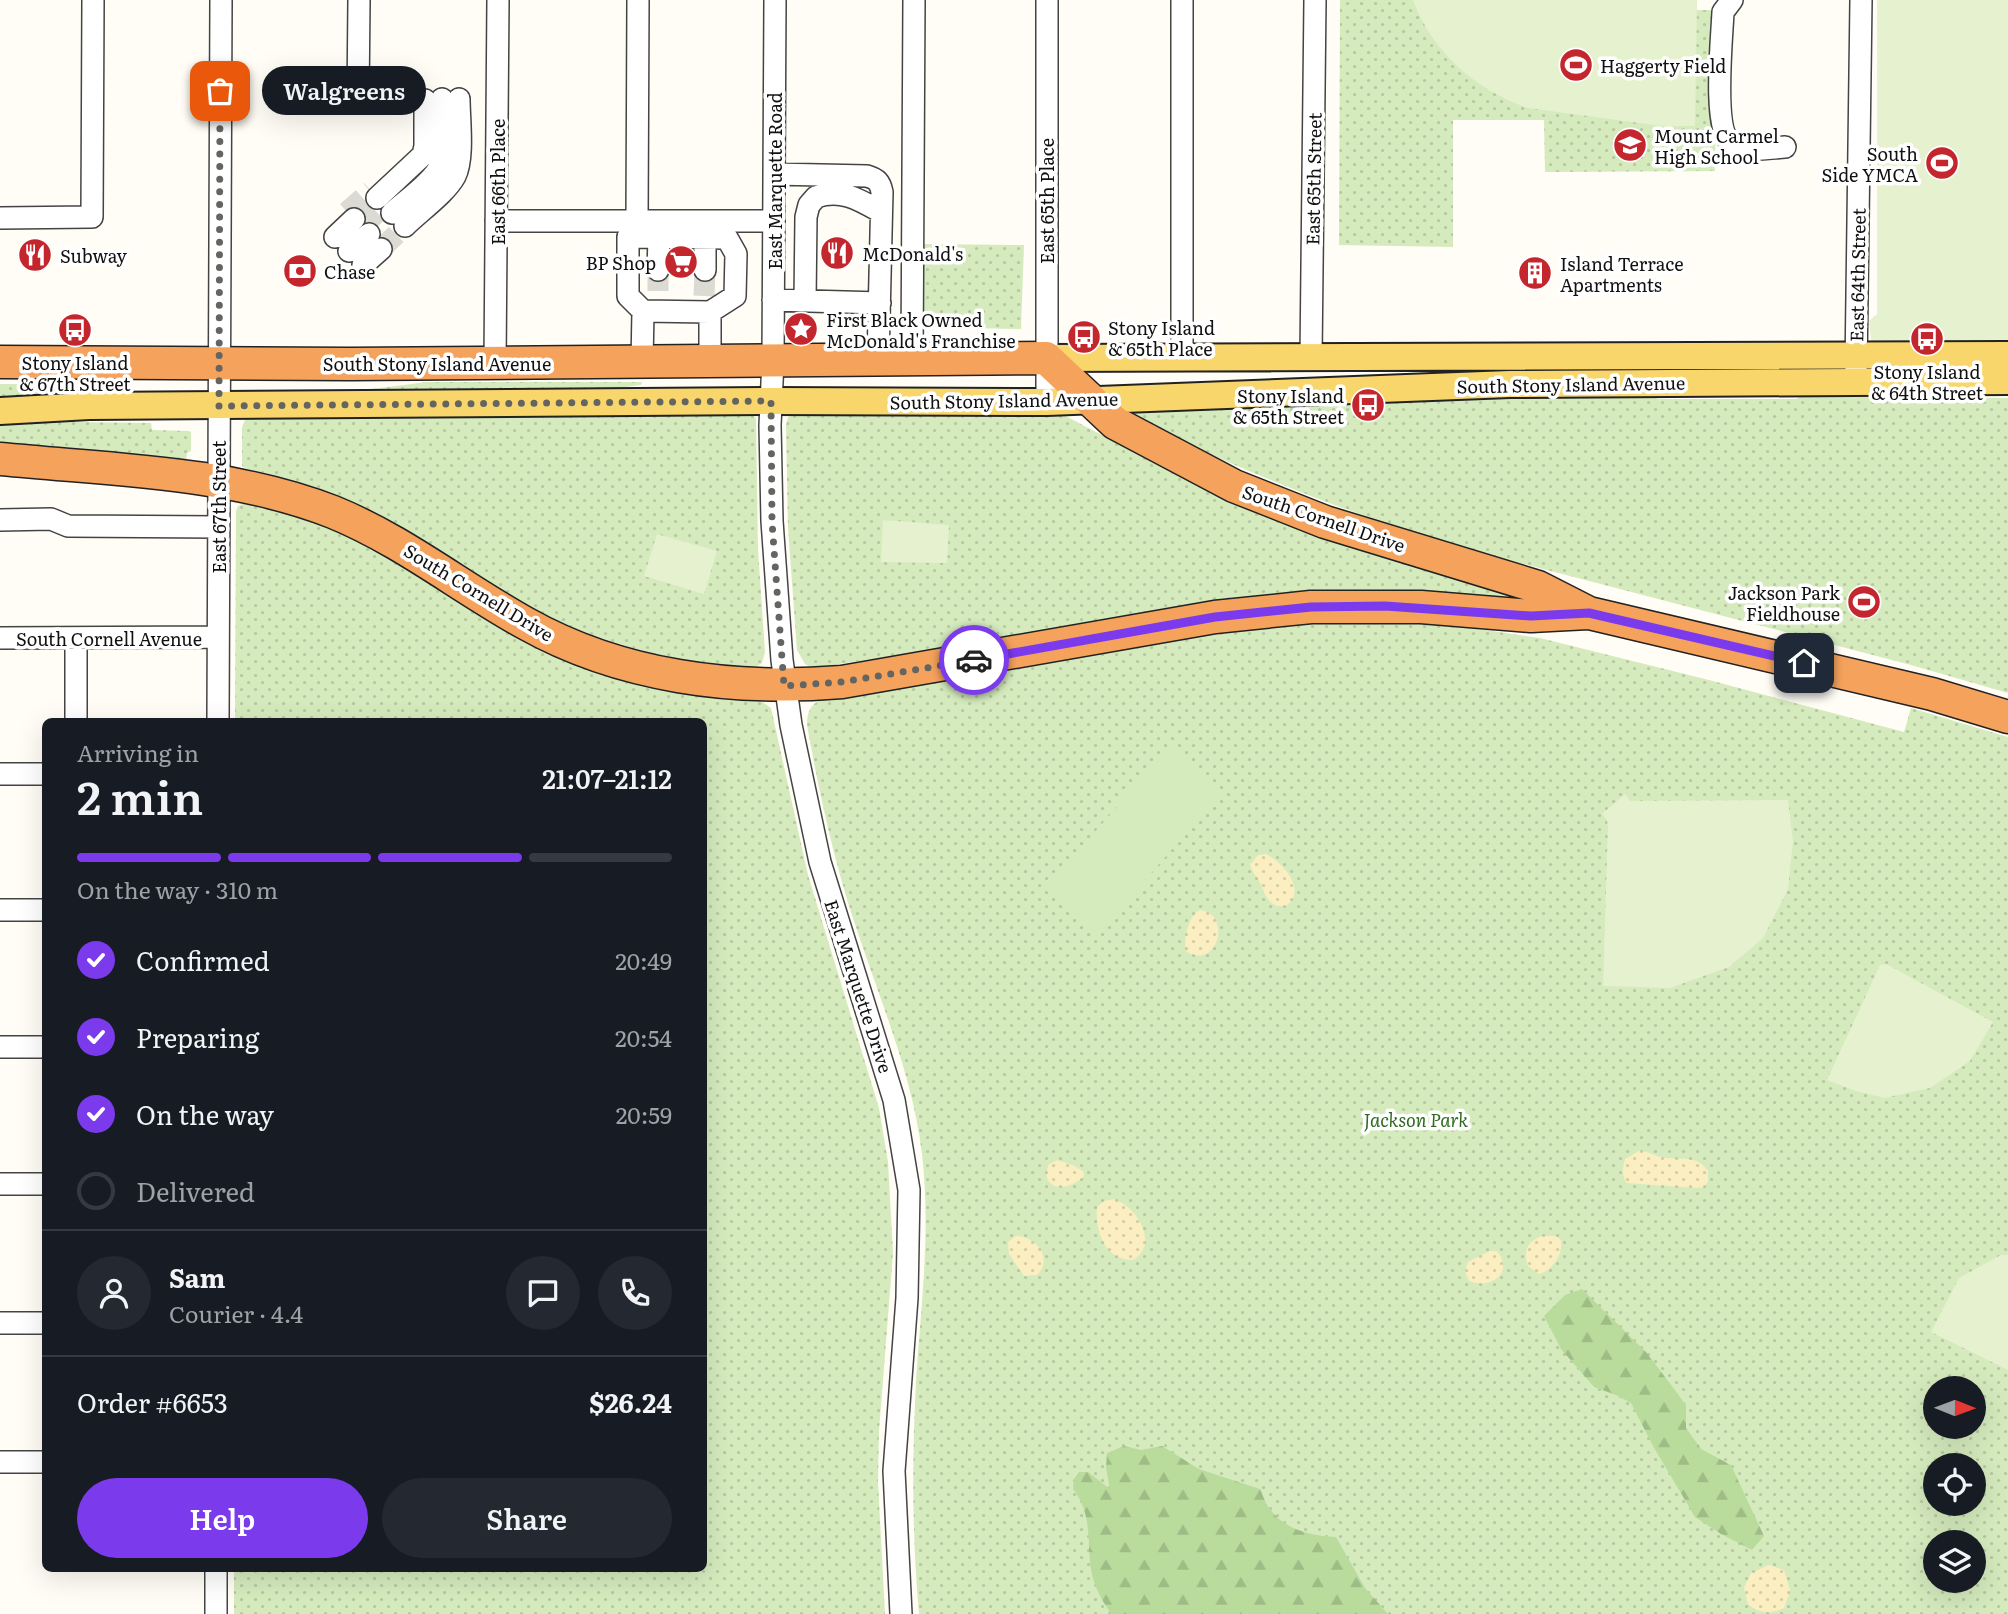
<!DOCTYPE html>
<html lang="en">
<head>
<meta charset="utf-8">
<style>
	:root { --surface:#171b24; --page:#242831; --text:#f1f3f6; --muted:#9ea1a6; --line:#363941; --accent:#7c3aed }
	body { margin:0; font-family:Literata,serif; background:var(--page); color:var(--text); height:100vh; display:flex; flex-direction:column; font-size:26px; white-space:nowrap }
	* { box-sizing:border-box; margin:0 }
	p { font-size:23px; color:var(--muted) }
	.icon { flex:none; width:38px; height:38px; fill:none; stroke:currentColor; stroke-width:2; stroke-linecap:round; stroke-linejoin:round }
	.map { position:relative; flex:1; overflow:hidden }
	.side { position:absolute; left:42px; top:718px; width:665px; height:854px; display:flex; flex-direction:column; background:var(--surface); border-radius:10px; box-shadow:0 7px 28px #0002 }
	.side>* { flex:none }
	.needle { width:46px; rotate:91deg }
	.buttons { position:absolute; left:1923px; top:1376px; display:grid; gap:14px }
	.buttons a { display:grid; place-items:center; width:63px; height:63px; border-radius:50%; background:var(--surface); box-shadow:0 7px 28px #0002; font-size:35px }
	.pin { position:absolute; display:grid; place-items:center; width:60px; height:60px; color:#fff; margin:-30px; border-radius:14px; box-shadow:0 4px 10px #0006 }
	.courier { position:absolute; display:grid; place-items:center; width:70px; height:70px; margin:-35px; border:5px solid #7c3aed; border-radius:50%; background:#fff; color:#222; box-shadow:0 2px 9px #0007 }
	.bubble { position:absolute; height:49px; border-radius:24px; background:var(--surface); box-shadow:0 7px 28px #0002; font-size:23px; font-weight:600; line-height:49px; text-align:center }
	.head em { font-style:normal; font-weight:600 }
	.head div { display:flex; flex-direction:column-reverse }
	.head { display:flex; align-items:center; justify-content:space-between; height:119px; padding:0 35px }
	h1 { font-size:46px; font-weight:600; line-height:52px }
	.bar { display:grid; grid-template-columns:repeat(4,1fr); gap:10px 7px; align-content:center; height:84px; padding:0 35px }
	.bar i { height:9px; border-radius:5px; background:var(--line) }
	.bar .on { background:var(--accent) }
	.bar p { grid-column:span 4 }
	.line { display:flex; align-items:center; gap:18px; padding:0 35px; border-top:2px solid var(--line) }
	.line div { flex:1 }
	.round { display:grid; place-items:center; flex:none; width:74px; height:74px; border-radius:37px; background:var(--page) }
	ol { padding:0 35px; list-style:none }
	li { display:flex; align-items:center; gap:21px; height:77px }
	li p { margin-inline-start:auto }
	li .icon { padding:7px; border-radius:50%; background:var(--accent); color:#fff; stroke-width:4 }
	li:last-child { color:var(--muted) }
	li i { width:38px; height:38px; border:4px solid var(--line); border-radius:50% }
	.primary-button { display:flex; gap:14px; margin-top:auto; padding:14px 35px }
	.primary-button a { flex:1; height:80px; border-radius:42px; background:var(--accent); color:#fff; font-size:28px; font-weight:600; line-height:80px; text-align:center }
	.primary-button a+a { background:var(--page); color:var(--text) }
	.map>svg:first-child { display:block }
	.grass { fill:url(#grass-dots); fill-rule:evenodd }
	.forest { fill:url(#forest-firs) }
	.sand { fill:url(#sand-dots) }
	.garden { fill:#d5ebbd }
	.pitch { fill:#e6f2cf }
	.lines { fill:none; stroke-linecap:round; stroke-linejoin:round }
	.minor-tunnel { stroke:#dbdad3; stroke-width:21; stroke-dasharray:21 10; stroke-linecap:butt }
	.minor-casing { stroke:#444; stroke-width:24 }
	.major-casing { stroke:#222; stroke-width:30 }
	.highway-casing { stroke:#222; stroke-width:35 }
	.minor { stroke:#fff; stroke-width:21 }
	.major { stroke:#f9d66b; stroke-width:26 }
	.highway { stroke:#f5a25d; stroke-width:32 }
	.done { stroke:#646461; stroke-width:7; stroke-dasharray:0 12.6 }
	.route { stroke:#7c3aed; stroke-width:9 }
	.labels { text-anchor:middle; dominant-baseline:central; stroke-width:7; stroke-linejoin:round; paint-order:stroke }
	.poi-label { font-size:18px; fill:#111; stroke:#fff; text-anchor:start }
	.street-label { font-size:18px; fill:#111; stroke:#fff }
	.park-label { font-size:18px; font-style:italic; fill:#2f6b1f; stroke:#fff }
</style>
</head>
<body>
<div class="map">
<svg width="2008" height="1614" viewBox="0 0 2008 1614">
	<defs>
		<pattern id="grass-dots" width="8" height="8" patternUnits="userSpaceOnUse" patternTransform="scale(1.75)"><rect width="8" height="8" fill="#d5ebbd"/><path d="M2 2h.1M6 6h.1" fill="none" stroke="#b6c8a1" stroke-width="1.8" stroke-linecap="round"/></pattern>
		<pattern id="forest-firs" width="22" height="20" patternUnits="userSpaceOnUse" patternTransform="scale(1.75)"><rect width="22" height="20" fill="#b9dc9c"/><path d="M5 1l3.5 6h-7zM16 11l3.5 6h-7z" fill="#9ebc85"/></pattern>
		<pattern id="sand-dots" width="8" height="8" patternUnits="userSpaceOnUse" patternTransform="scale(1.75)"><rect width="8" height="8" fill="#fbeec1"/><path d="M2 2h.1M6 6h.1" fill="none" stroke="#d6cba5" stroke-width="1.8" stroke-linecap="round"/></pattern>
	</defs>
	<rect width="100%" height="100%" fill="#fffdf5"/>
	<!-- grass -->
	<path class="grass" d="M1340 0H1697V10H1717L1715 171 1545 172 1544 120H1453V247L1339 245Z
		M918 244 1024 245 1021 329 919 327Z
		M427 382H642L641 385 572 394 349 392Z
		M0 384H89V391L0 399Z
		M1641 390 1658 399H1797L1805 391H1908L1917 398H2008V693L1911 665 1463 548C1347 513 1236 470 1128 414L1129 411Z
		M751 413 756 419 758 550 765 652 762 663C747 674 717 666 700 663 636 652 577 633 520 602 469 575 422 538 370 511 331 490 288 479 245 468L242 466V427L246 418 252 416Z
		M794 413H1060L1168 470 1227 496 1535 601 1398 590 1298 591 1202 602 919 652 812 668 805 664 797 650 788 528 786 425 788 417Z
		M0 421 151 423 152 430 189 431 191 432V451L187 453 186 461 0 443Z
		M247 502H257L315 522 383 552 497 625 530 642 695 694 761 701 771 708 808 875 879 1108 888 1162 893 1253 879 1431 878 1482 885 1614H234V1568H704V721H235L236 511 238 506Z
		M1343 622 1451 625 1540 638 1709 680 1904 732 1911 708 2008 737V1614H919C912 1536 912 1459 916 1381 921 1305 931 1231 922 1154 913 1078 883 1008 859 936 835 867 820 797 807 725 807 712 810 704 823 699L1242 629ZM1936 1388H1974V1426H1936ZM1936 1465H1974V1503H1936ZM1936 1542H1974V1580H1936Z"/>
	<!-- forest -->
	<path class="forest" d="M1582 1289 1647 1353 1686 1405V1428L1701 1449 1731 1465 1764 1536 1752 1550 1721 1534 1695 1517 1653 1446 1631 1403 1616 1395 1594 1387 1561 1349 1544 1316 1565 1295Z
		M1124 1446 1141 1450 1162 1446 1199 1469 1260 1489C1263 1495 1265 1503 1270 1509 1285 1530 1312 1536 1336 1537L1365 1588 1388 1614H1111C1105 1605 1099 1595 1095 1585 1083 1551 1097 1520 1073 1489L1074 1479 1079 1472H1088L1110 1489 1106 1468 1107 1453Z"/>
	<!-- sand -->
	<path class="sand" d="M1266 854C1283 863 1308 890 1286 906 1267 908 1266 894 1259 881 1255 875 1252 871 1250 865L1258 855Z
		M1200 910C1232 914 1218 970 1187 952 1182 942 1189 914 1200 910Z
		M1639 1151C1649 1151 1657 1158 1667 1158 1684 1160 1697 1155 1708 1171V1182L1704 1187 1696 1188 1627 1183C1621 1177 1623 1166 1625 1159Z
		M1057 1160 1072 1165 1083 1171 1084 1176C1067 1194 1038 1189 1049 1164Z
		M1114 1199C1137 1207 1160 1244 1133 1260 1105 1260 1095 1232 1097 1207L1104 1201Z
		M1016 1236C1036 1236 1054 1259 1037 1275L1024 1276 1009 1254 1008 1242Z
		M1542 1236H1556L1561 1240C1563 1255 1553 1270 1539 1274L1528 1266C1523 1251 1527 1241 1542 1236Z
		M1490 1251H1497C1515 1273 1490 1290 1469 1281L1465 1271 1468 1262Z
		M1769 1565 1784 1570 1790 1591 1784 1608C1771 1614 1759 1614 1748 1604L1744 1588 1751 1573Z"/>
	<!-- garden -->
	<path class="garden" d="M1171 745 1223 791 1097 935 1045 889Z"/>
	<!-- pitch -->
	<path class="pitch" d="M1413 0H1697L1695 126H1662L1528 108C1477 91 1432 52 1413 0Z
		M1877 0H2008V340L1916 341 1909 346 1877 345 1871 340 1869 321 1877 314Z
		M883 520 949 525 947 563 881 562Z
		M657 534 717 551 704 594 644 576Z
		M1625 794 1630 801 1788 800 1793 841 1788 889 1763 938 1729 967 1670 988 1603 986 1608 827 1607 820 1602 814Z
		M1886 964 1993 1022 1970 1061 1930 1088 1884 1098 1853 1090 1827 1080 1880 965Z
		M2001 1255H2008V1370L1931 1332 1959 1278Z"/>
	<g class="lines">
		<!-- minor-tunnel -->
		<path class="minor-tunnel" d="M347 212 371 191
			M362 227 384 206
			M381 249 405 226
			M658 270V295
			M704 296 705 270"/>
		<!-- minor casing -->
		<g class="minor-casing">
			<path id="minor" d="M775 0 773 361 770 425 772 521 782 660 791 725 820 862 894 1100 909 1190 907 1298 894 1471 901 1614
				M1732 0 1723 12C1722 37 1712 131 1732 144 1746 153 1769 148 1785 147
				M358 101 359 0
				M774 174 867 176C877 179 880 182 882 192L878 360
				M377 198 423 155 425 146V100
				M392 213C405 201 433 182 440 166 446 151 442 117 442 99
				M0 218 92 217 93 0
				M496 221H774
				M637 221 638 0
				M405 226C419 212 446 193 455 176 464 158 459 119 459 99
				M335 237 354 219
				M349 251 369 234
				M363 265 381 249
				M658 270 659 238
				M705 270V238
				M773 300 880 303
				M805 301 806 217 809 205 816 197C841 188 860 200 881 212
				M643 311 710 312
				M1182 357V0
				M1311 357 1315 0
				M912 359 914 0
				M642 362 643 311 628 296V237L727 238 736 254 735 296 710 312V362
				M495 363 498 0
				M1856 369 1861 0
				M1047 402V0
				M0 520 51 519 68 526 218 527
				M0 638 218 637
				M76 638V721
				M218 721 221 0
				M0 774H46
				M0 910H46
				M0 1047H46
				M0 1184H46
				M0 1323H46
				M0 1462H46
				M216 1614V1568"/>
		</g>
		<!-- major casing -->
		<g class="major-casing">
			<path id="major" d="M1046 358 2008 355
				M0 411 89 406 771 401 1047 402 1510 384 2008 381"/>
		</g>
		<!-- highway casing -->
		<g class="highway-casing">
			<path id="highway" d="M0 362 351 364 1046 358 1115 423 1234 486 1325 522 1538 587 1589 613 1932 694 2008 717
				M0 459C111 470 228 471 333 512 402 540 460 587 525 623 621 677 734 691 842 682L1215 617 1311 607H1421L1531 616 1588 613"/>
		</g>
		<!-- minor -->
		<use href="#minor" class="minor"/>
		<!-- major -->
		<use href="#major" class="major"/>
		<!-- highway -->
		<use href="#highway" class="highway"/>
	</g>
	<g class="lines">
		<!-- done -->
		<path class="done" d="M220 91 219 406 771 401 772 522 784 686 842 682 974 660"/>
		<!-- route -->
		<path class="route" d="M974 660 1215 617 1311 607 1385 606 1531 616 1589 613 1804 663"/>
	</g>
	<!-- icons -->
	<defs>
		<g id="stadium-disc" transform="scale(1.75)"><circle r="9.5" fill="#c4262e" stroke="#fff"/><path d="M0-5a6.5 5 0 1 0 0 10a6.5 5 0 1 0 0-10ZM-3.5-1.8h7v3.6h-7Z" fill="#fff"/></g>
		<g id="school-disc" transform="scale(1.75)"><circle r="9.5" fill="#c4262e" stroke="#fff"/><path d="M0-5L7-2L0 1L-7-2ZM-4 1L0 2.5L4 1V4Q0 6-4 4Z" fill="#fff"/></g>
		<g id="restaurant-disc" transform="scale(1.75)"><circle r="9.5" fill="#c4262e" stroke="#fff"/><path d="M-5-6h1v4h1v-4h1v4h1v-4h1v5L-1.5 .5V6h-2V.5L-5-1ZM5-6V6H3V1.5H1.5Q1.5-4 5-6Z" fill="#fff"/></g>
		<g id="supermarket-disc" transform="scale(1.75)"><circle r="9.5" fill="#c4262e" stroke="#fff"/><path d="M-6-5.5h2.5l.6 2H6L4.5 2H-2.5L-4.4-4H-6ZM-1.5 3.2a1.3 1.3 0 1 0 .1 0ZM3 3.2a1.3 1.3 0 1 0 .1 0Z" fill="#fff"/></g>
		<g id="bank-disc" transform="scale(1.75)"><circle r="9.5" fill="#c4262e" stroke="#fff"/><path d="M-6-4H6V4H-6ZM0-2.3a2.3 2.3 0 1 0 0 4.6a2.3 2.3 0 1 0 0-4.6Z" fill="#fff"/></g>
		<g id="building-disc" transform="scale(1.75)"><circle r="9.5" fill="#c4262e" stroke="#fff"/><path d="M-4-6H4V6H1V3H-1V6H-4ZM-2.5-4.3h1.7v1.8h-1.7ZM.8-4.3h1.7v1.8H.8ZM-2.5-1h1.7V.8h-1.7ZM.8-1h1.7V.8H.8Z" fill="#fff"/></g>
		<g id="sight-disc" transform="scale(1.75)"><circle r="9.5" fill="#c4262e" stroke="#fff"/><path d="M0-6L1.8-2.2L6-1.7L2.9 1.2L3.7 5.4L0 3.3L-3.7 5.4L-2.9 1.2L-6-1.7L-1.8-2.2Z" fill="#fff"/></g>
		<g id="bus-disc" transform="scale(1.75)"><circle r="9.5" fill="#c4262e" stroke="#fff"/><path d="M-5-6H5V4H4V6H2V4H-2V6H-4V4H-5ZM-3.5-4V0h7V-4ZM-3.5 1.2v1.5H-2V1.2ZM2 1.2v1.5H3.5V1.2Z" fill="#fff"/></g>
	</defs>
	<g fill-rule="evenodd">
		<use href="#stadium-disc" x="1576" y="65"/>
		<use href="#school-disc" x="1630" y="145"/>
		<use href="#stadium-disc" x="1942" y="163"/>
		<use href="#restaurant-disc" x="837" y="253"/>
		<use href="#restaurant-disc" x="35" y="255"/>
		<use href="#supermarket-disc" x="681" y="262"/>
		<use href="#bank-disc" x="300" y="271"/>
		<use href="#building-disc" x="1535" y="273"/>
		<use href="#sight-disc" x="801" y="329"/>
		<use href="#bus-disc" x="75" y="330"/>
		<use href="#bus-disc" x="1084" y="337"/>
		<use href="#bus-disc" x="1927" y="339"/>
		<use href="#bus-disc" x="1368" y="405"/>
		<use href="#stadium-disc" x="1864" y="602"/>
	</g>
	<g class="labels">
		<!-- poi labels -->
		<g class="poi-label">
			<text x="1600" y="65">Haggerty Field</text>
			<text x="1654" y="135">Mount Carmel<tspan x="1654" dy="21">High School</tspan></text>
			<text x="1918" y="153" text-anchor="end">South<tspan x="1918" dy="21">Side YMCA</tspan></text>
			<text x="862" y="253">McDonald's</text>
			<text x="60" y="255">Subway</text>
			<text x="656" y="262" text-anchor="end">BP Shop</text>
			<text x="1560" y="263">Island Terrace<tspan x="1560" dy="21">Apartments</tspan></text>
			<text x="324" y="271">Chase</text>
			<text x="826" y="319">First Black Owned<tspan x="826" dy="21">McDonald's Franchise</tspan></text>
			<text x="1108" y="327">Stony Island<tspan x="1108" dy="21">&amp; 65th Place</tspan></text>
			<text x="75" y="362" text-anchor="middle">Stony Island<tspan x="75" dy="21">&amp; 67th Street</tspan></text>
			<text x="1927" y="371" text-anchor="middle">Stony Island<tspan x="1927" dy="21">&amp; 64th Street</tspan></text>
			<text x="1344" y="395" text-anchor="end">Stony Island<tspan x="1344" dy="21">&amp; 65th Street</tspan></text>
			<text x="1840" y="592" text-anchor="end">Jackson Park<tspan x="1840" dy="21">Fieldhouse</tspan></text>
		</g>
		<!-- street labels -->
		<g class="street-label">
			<text transform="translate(1313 179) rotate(-89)">East 65th Street</text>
			<text transform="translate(774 181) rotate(-90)">East Marquette Road</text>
			<text transform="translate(497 182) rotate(-90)">East 66th Place</text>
			<text transform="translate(1046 201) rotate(-90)">East 65th Place</text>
			<text transform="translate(1857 275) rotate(-89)">East 64th Street</text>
			<text x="437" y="363">South Stony Island Avenue</text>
			<text transform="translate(1571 384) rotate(-1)">South Stony Island Avenue</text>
			<text transform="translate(1004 400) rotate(-1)">South Stony Island Avenue</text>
			<text transform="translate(218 507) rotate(-90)">East 67th Street</text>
			<text transform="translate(1324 518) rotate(19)">South Cornell Drive</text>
			<text transform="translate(479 592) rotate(31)">South Cornell Drive</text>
			<text x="109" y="638">South Cornell Avenue</text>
			<text transform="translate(859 986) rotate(72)">East Marquette Drive</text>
		</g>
		<!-- park labels -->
		<g class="park-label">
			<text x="1416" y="1119">Jackson Park</text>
		</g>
	</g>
</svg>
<div class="buttons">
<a><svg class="needle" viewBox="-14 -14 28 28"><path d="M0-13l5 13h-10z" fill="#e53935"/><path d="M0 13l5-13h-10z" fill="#9ea1a6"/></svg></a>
<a><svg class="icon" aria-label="locate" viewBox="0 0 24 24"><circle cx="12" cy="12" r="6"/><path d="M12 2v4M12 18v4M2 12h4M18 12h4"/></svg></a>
<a><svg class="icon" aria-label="layers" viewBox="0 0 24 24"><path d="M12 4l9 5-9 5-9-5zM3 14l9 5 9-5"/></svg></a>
</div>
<div class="pin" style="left:220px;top:91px;background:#ea580c"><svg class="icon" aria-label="bag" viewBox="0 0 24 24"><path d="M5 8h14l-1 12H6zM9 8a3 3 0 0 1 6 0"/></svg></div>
<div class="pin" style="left:1804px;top:663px;background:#1f2937"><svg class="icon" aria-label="home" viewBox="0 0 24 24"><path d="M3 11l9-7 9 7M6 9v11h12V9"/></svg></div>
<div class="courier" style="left:974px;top:660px"><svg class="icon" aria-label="car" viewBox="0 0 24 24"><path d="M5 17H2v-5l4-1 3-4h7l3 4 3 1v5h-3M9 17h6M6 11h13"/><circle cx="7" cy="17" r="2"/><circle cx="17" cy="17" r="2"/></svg></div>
<div class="bubble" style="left:262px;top:66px;width:164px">Walgreens</div>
<section class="side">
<div class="head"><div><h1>2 min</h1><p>Arriving in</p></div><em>21:07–21:12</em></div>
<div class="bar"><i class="on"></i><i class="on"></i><i class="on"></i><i></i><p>On the way · 310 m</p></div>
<ol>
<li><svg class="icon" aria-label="check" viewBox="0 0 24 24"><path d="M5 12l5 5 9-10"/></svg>Confirmed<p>20:49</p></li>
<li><svg class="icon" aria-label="check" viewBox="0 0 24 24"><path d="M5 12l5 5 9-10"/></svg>Preparing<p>20:54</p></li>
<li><svg class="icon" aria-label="check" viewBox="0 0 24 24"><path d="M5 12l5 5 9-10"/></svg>On the way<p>20:59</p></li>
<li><i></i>Delivered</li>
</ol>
<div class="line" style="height:126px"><a class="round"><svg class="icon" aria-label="person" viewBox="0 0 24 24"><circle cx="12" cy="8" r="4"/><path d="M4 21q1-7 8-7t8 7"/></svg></a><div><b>Sam</b><p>Courier · 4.4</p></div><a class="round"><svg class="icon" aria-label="chat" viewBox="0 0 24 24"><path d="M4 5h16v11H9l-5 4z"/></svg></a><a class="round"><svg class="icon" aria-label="phone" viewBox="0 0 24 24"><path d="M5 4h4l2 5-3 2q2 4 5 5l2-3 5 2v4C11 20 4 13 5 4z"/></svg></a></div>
<div class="line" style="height:91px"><div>Order #6653</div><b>$26.24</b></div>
<div class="primary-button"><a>Help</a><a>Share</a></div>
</section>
</div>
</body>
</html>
